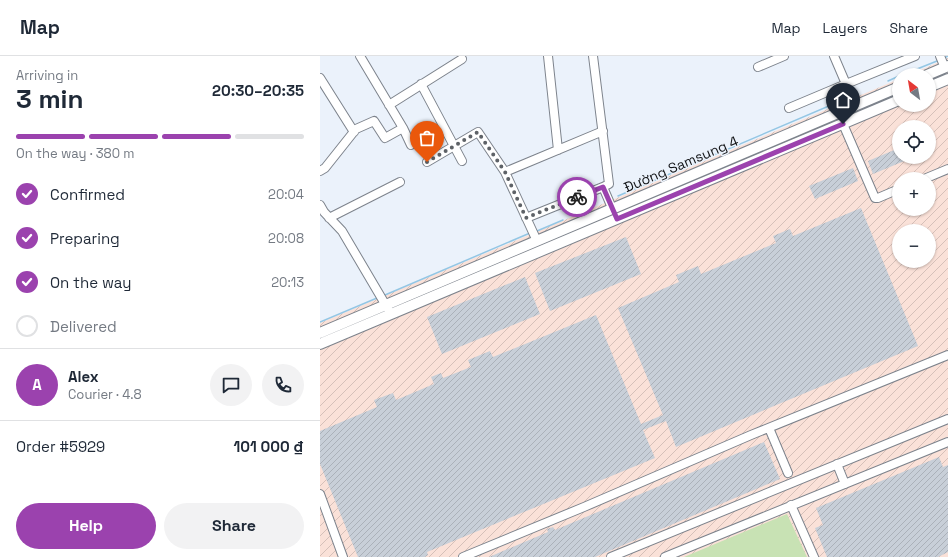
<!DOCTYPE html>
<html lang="en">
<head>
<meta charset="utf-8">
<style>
	:root { --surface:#fff; --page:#f2f2f3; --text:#1f2937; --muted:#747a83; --line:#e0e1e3; --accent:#9b42ae }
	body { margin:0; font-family:"Space Grotesk",sans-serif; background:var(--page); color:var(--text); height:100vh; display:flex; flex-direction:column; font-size:15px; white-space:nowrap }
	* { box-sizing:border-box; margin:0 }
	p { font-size:13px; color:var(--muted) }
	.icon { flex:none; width:22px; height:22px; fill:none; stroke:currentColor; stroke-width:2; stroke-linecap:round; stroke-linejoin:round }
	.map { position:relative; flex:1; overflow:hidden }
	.drawer { display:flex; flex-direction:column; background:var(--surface); width:320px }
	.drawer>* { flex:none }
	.needle { width:26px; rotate:329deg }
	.tools { position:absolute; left:572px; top:12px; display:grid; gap:8px }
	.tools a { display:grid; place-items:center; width:44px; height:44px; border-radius:50%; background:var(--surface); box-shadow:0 1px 3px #0004; font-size:20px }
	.pin { position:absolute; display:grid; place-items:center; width:34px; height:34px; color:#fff; margin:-41px -17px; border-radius:50% 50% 50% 0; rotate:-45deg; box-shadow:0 0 4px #0007 }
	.pin .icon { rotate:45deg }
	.courier { position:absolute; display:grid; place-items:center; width:40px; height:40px; margin:-20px; border:3px solid #9b42ae; border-radius:50%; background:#fff; color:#222; box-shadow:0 1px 5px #0007 }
	.summary em { font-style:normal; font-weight:600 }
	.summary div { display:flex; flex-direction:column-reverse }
	.summary { display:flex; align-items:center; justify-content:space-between; height:68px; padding:0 16px }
	h1 { font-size:26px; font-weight:600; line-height:30px }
	.bar { display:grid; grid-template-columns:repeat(4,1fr); gap:6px 4px; align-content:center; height:48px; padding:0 16px }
	.bar i { height:5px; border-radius:3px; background:var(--line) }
	.bar .current { background:var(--accent) }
	.bar p { grid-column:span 4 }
	.line { display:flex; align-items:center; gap:10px; padding:0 16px; border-top:1px solid var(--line) }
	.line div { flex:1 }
	.round { display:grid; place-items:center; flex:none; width:42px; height:42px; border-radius:21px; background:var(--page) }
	ol { padding:0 16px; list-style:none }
	li { display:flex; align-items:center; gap:12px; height:44px }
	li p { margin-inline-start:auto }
	li .icon { padding:4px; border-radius:50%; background:var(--accent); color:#fff; stroke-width:4 }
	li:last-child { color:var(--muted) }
	li i { width:22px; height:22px; border:2px solid var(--line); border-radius:50% }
	.action { display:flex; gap:8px; margin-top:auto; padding:8px 16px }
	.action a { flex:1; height:46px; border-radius:24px; background:var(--accent); color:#fff; font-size:16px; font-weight:600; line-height:46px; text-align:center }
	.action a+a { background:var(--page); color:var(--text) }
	header { display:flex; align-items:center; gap:24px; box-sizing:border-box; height:56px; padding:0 20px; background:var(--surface); border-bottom:1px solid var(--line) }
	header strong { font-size:19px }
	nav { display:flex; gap:22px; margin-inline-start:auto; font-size:14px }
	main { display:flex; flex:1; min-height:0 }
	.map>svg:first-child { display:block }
	.industrial { fill:url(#industrial-furrows); fill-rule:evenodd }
	.park { fill:#c8e2b4 }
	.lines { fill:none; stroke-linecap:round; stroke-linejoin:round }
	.stream { stroke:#93c6e4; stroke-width:1.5 }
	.building { fill:url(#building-hatch) }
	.minor-casing { stroke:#7d838c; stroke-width:10 }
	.major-casing { stroke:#7d838c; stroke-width:12 }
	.minor { stroke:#fff; stroke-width:8 }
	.major { stroke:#fff; stroke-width:10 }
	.done { stroke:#5e6267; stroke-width:4; stroke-dasharray:0 7.2 }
	.route { stroke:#9b42ae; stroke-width:5 }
	.labels { text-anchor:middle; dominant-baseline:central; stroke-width:3; stroke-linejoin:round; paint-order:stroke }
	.street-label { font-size:14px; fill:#121417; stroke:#ebf2fb }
</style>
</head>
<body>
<header>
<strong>Map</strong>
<nav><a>Map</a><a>Layers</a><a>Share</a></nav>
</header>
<main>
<section class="drawer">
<div class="summary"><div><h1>3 min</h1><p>Arriving in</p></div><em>20:30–20:35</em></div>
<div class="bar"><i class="current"></i><i class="current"></i><i class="current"></i><i></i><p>On the way · 380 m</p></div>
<ol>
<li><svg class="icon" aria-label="check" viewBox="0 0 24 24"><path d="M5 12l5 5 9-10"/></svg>Confirmed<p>20:04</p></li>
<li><svg class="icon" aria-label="check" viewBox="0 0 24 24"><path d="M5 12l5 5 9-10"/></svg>Preparing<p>20:08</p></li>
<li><svg class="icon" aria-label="check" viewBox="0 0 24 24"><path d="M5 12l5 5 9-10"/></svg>On the way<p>20:13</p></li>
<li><i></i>Delivered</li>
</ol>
<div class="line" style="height:72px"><b class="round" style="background:var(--accent);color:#fff">A</b><div><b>Alex</b><p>Courier · 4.8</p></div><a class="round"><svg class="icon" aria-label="chat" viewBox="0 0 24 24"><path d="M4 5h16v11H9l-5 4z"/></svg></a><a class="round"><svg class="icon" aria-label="phone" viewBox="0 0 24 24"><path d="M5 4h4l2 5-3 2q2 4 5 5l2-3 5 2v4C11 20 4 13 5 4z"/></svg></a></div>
<div class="line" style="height:52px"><div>Order #5929</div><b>101 000 ₫</b></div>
<div class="action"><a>Help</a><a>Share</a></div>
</section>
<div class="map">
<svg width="628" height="501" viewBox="0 0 628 501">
	<defs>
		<pattern id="industrial-furrows" width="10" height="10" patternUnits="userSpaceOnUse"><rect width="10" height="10" fill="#fae1d8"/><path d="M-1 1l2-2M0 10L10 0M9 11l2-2" fill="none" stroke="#d5c0b9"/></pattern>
		<pattern id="building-hatch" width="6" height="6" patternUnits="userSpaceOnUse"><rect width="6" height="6" fill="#c8cfd8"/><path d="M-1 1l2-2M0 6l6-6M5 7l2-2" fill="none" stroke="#abb1b9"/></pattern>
	</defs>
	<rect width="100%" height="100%" fill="#ebf2fb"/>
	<!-- industrial -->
	<path class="industrial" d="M628 2V501H0V267L579 23V49H609V19H589ZM579 71H609V101H579ZM579 123H609V153H579ZM579 175H609V205H579Z"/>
	<!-- park -->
	<path class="park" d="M467 458 487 501H364Z"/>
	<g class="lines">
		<!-- stream -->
		<path class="stream" d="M624 2 628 0
			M582 19 617 5
			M568 25 579 20
			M298 140 530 41
			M217 175 243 164
			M65 239 210 177
			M0 266 57 242"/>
	</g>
	<!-- building -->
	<path class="building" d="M579 92V101H594L553 118 548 105Z
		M533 112 538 125 495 143 489 130Z
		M541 152 598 290 356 391 346 365 323 374 335 402 107 496 108 499 105 501H38L0 408V375L57 351 54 344 73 337 76 344 114 328 111 321 121 317 123 322 151 311 148 304 170 295 173 301 276 259 321 368 343 359 298 252 359 226 356 219 378 210 381 218 456 187 453 180 470 173 473 180Z
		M306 181 321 218 230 255 215 217Z
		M205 221 220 258 122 298 107 261Z
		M444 386 460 423 275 501H169L228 476 227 473 233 471 235 474Z
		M619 401 623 411 628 409V496L618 501H507L495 472 503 469 496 452Z"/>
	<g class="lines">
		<!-- minor casing -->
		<g class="minor-casing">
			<path id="minor" d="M228 0 238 94
				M273 0 289 128 283 131 292 152
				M514 0 526 28
				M620 0 625 12
				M438 11 464 0
				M0 22 34 76
				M101 28 142 105
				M69 49 142 3
				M469 52 526 28 595 0
				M523 68 555 142H558L579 133
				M83 72 91 89
				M107 106 158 76 185 116
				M0 115 5 112 36 73 54 65 65 82 83 72 40 0
				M604 123 628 113
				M0 149 4 156 22 175 68 253
				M9 162 80 126
				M206 162 283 131
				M217 185 185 116 283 75
				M449 372 468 417
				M517 408 525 428
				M0 438 23 501
				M471 449 494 501
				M143 501 264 451 431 379 628 299
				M291 501 628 363
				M345 501 628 386"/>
		</g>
		<!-- major casing -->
		<g class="major-casing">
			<path id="major" d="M607 19 628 10
				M609 31 628 23
				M0 277 579 31
				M0 288 579 44"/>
		</g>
		<!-- minor -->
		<use href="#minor" class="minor"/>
		<!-- major -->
		<use href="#major" class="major"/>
	</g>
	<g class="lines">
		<!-- done -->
		<path class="done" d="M107 106 158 76 185 116 206 162 257 141"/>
		<!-- route -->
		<path class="route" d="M257 141 283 131 297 163 523 68"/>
	</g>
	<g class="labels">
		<!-- street labels -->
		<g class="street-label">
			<text transform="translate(361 108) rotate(-23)">Đường Samsung 4</text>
		</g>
	</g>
</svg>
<div class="tools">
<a><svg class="needle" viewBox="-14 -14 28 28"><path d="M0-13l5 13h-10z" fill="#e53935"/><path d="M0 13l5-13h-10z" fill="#747a83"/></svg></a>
<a><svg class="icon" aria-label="locate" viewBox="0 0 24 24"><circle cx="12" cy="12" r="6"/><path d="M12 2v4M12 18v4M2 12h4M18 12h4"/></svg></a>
<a>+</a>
<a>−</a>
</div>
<div class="pin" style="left:107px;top:106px;background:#ea580c"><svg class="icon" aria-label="bag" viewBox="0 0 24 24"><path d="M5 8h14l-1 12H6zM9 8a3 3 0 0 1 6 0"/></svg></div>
<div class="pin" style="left:523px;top:68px;background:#1f2937"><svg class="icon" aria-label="home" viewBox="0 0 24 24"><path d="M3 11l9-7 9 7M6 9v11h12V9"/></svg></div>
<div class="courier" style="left:257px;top:141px"><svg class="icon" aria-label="bike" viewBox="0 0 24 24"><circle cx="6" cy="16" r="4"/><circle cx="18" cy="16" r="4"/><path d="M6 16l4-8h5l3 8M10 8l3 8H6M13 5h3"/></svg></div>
</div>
</main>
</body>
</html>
